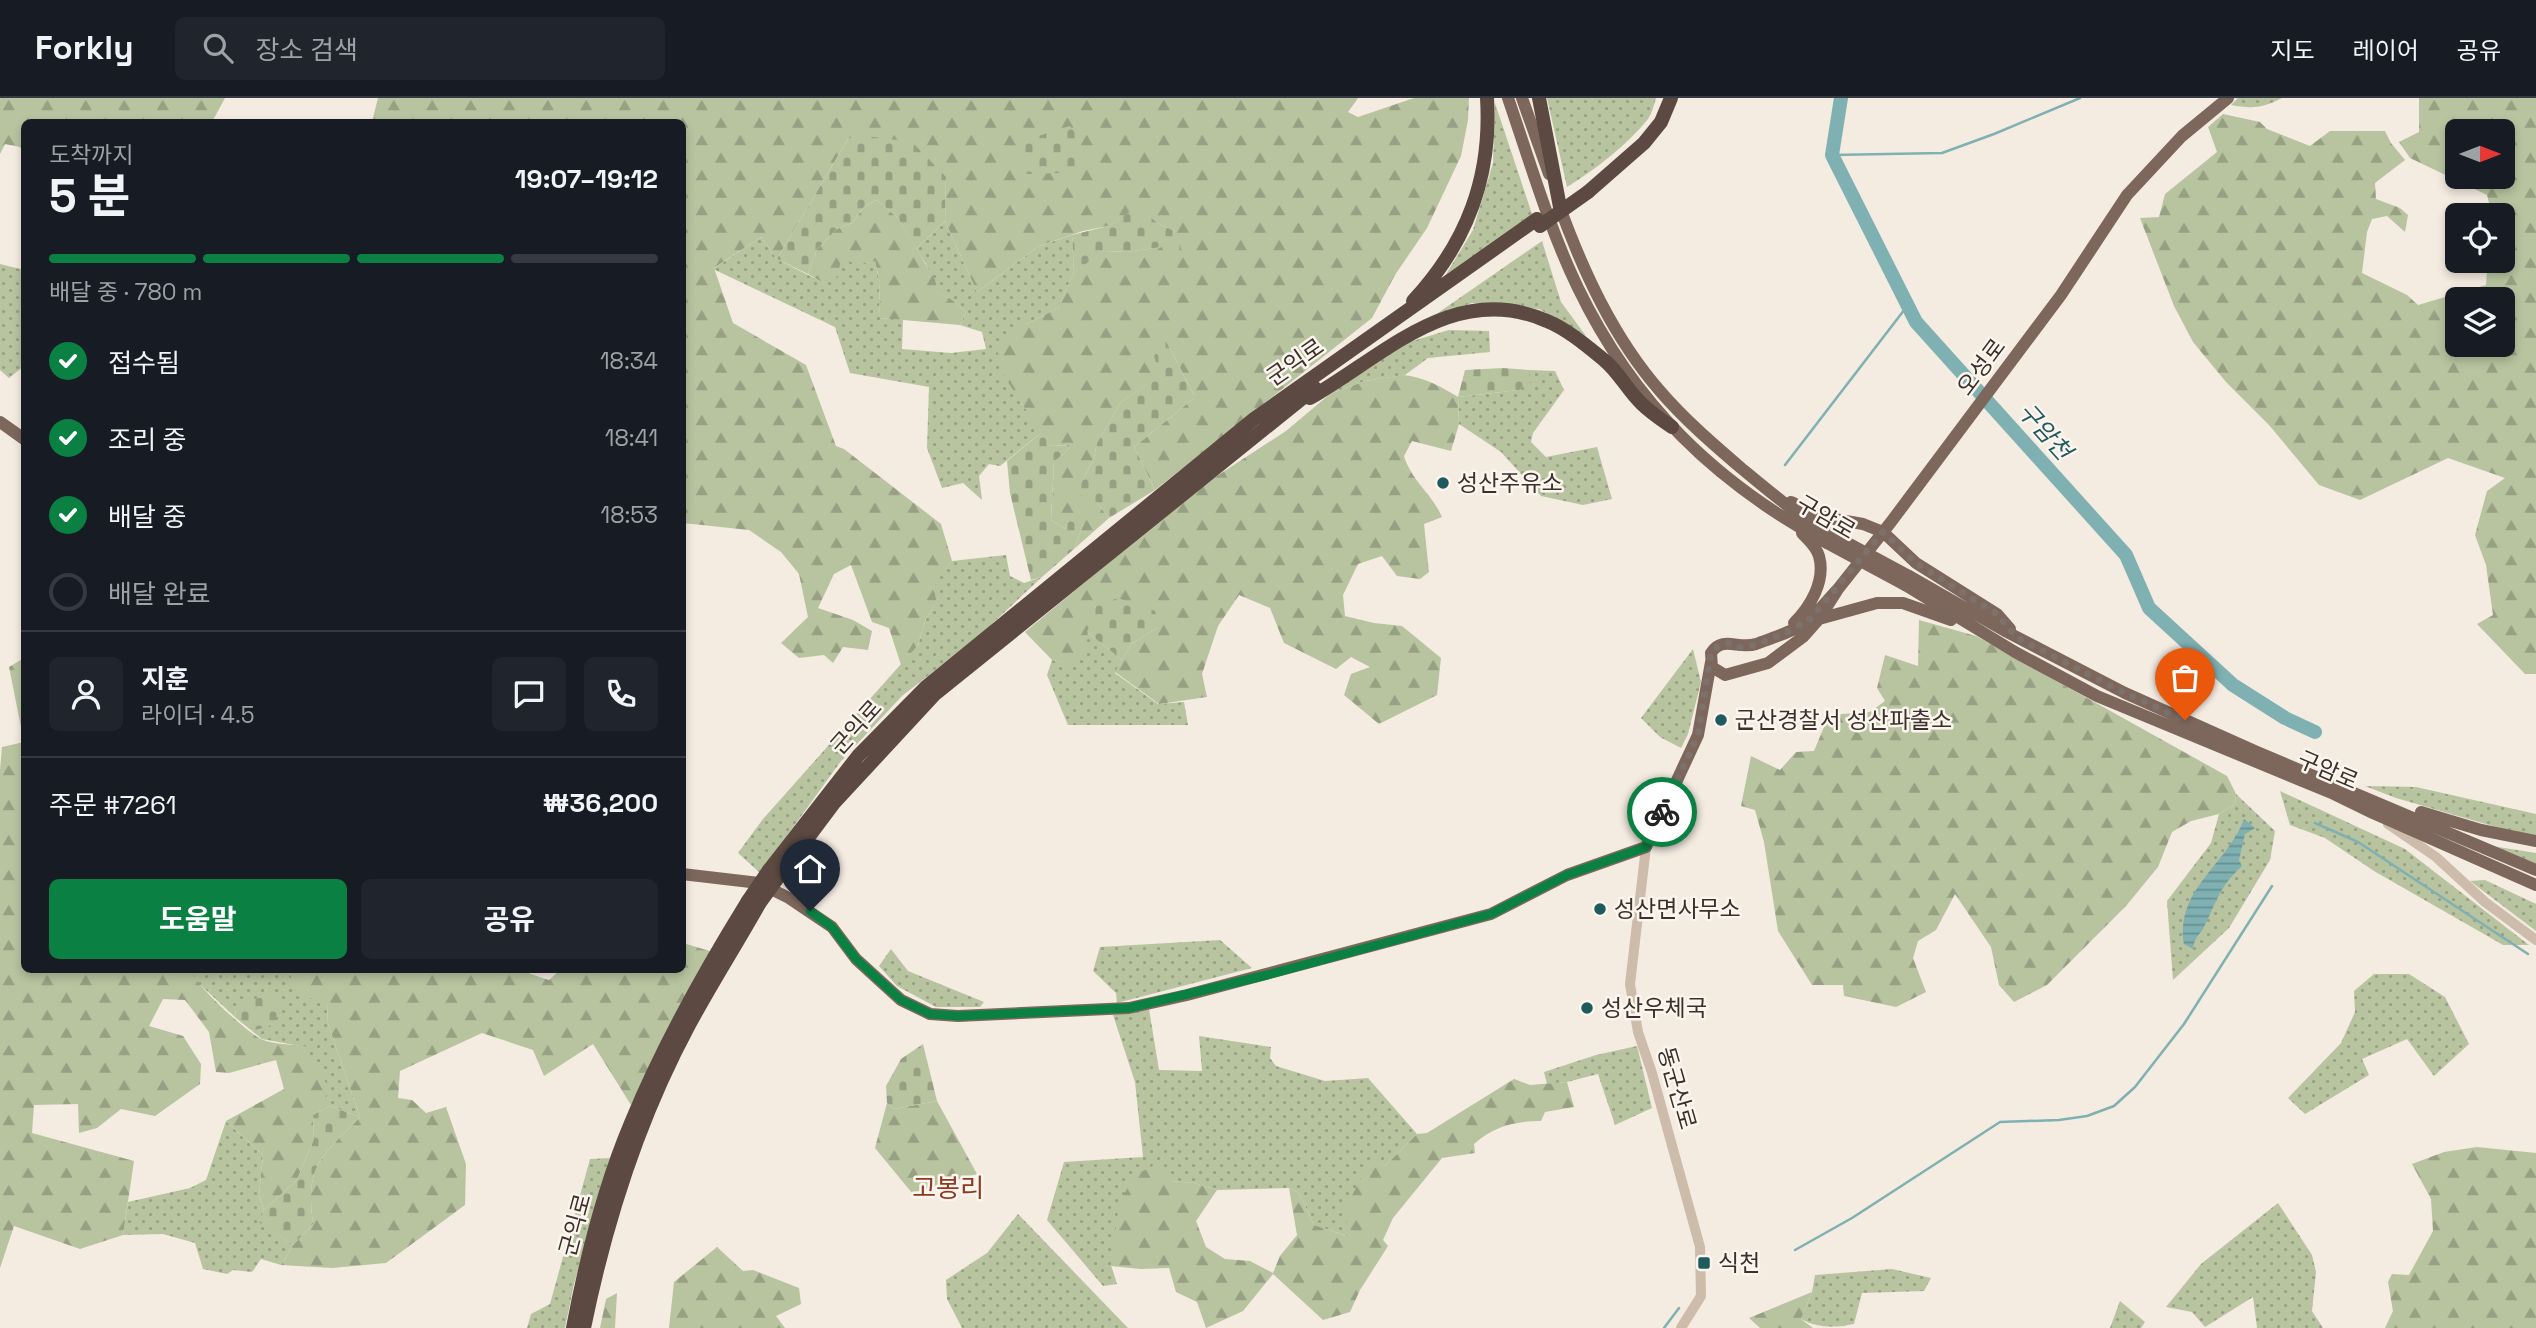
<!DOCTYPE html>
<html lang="ko">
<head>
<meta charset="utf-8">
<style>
	:root { --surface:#171b24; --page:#20242c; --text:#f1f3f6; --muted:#9ea1a6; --line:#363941; --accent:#0b8043 }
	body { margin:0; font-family:"Space Grotesk","Noto Sans KR",sans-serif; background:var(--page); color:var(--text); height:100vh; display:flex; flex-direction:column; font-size:26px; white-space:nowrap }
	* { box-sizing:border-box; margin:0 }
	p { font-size:23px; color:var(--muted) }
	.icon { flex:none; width:38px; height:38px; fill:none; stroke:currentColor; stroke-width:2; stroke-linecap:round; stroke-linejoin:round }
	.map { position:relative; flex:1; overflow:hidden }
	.drawer { position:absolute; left:21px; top:21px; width:665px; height:854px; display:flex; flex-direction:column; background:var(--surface); border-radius:10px; box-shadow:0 4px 10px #0003 }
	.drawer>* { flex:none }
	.needle { width:46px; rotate:90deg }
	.controls { position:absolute; left:2445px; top:21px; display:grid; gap:14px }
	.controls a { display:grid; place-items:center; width:70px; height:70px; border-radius:10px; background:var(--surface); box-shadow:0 4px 10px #0003; font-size:35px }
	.pin { position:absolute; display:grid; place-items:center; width:60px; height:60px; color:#fff; margin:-72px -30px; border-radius:50% 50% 50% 0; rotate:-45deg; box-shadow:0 0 7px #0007 }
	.pin .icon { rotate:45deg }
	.courier { position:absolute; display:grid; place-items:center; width:70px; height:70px; margin:-35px; border:5px solid #0b8043; border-radius:50%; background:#fff; color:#222; box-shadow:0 2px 9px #0007 }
	.overview em { font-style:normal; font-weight:700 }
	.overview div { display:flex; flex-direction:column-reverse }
	.overview { display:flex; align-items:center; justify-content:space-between; height:119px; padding:0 28px }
	h1 { font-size:46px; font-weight:700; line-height:52px }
	.bar { display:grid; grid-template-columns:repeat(4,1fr); gap:10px 7px; align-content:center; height:84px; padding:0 28px }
	.bar i { height:9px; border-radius:5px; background:var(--line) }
	.bar .on { background:var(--accent) }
	.bar p { grid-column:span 4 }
	.line { display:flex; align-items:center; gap:18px; padding:0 28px; border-top:2px solid var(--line) }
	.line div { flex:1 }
	.round { display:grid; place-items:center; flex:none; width:74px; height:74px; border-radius:10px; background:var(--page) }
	ol { padding:0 28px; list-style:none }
	li { display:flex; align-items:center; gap:21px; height:77px }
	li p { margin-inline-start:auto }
	li .icon { padding:7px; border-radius:50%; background:var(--accent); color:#fff; stroke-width:4 }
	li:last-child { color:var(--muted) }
	li i { width:38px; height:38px; border:4px solid var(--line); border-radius:50% }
	.action { display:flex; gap:14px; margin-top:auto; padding:14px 28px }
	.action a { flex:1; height:80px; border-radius:10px; background:var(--accent); color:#fff; font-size:28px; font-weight:700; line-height:80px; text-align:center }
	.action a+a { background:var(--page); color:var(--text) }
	header { display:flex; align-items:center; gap:42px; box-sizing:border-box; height:98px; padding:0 35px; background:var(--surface); border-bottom:2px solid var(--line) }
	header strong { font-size:33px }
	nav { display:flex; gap:38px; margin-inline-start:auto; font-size:24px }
	.search { width:490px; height:63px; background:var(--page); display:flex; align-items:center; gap:18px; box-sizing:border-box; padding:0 24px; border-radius:10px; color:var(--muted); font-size:26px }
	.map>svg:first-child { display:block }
	.green { fill:url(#green-dots) }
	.forest { fill:url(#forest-firs); fill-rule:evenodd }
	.cemetery { fill:url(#cemetery-stones) }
	.water { fill:url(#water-rules) }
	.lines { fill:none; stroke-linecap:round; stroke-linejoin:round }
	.stream { stroke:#7fb0b2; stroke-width:2.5 }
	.river { stroke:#7fb0b2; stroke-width:14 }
	.minor { stroke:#cdbbac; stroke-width:10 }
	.major { stroke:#7d675c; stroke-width:12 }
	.highway { stroke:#5c4a42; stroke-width:14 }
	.major-bridge { stroke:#7d675c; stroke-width:12 }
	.highway-bridge { stroke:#5c4a42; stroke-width:14 }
	.done { stroke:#7c716b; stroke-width:7; stroke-dasharray:0 12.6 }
	.route { stroke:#0b8043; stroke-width:9 }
	.poi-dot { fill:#1f5a5e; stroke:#fbf5ee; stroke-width:2.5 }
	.labels { text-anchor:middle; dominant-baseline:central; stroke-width:5; stroke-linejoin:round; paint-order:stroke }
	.street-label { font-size:23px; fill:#3b302b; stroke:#fbf5ee }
	.poi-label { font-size:23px; fill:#3b302b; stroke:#fbf5ee; text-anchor:start }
	.water-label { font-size:24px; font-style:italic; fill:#1f5a5e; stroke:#fbf5ee }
	.quarter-label { font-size:26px; fill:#8c3b22; stroke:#fbf5ee }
</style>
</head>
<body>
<header>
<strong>Forkly</strong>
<div class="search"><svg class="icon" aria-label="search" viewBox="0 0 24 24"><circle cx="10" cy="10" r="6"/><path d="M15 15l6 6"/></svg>장소 검색</div>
<nav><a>지도</a><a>레이어</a><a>공유</a></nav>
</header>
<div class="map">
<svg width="2536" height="1230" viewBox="0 0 2536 1230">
	<defs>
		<pattern id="green-dots" width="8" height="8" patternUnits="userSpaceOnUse" patternTransform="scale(1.75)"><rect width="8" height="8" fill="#b8c4a0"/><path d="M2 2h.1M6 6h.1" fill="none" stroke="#97a083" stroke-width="1.8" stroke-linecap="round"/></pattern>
		<pattern id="forest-firs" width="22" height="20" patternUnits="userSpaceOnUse" patternTransform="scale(1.75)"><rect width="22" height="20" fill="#b8c4a0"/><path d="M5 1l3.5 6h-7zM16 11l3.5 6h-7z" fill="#97a083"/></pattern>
		<pattern id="cemetery-stones" width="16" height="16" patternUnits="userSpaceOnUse" patternTransform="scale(1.75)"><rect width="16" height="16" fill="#b8c4a0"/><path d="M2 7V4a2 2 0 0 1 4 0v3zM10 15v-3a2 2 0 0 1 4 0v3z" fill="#97a083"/></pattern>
		<pattern id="water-rules" width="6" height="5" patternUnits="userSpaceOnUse" patternTransform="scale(1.75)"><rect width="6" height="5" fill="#7fb0b2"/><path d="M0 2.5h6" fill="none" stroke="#699091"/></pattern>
	</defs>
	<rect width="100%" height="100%" fill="#f4ebe1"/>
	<!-- green -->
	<path class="green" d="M1547 0H1656C1654 7 1652 15 1648 21 1627 47 1596 71 1567 89Z
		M2238 0H2282C2263 10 2252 11 2231 7Z
		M1495 5 1532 116 1442 183 1473 132 1493 65Z
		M945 123 977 194 1039 148 1072 137 1074 174 1058 210 1024 227 1020 303 1042 334 1000 368 989 366 979 378 982 402 963 385 942 390 927 350 929 289 850 275 835 229 713 171 761 139 777 161 820 183 841 158 875 163 879 181 880 220 903 222 902 251 951 255 986 251 982 234 960 227 966 214 951 201 937 195 926 166 916 151Z
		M1542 143 1561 204 1586 238 1539 211 1472 205 1432 219Z
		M0 166 24 172V268L9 280 0 272Z
		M1449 232 1489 233 1490 254 1428 260 1405 277 1365 283 1330 296 1399 247Z
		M1528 272 1555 273 1564 292 1533 335 1531 344 1546 359 1597 349 1612 401 1583 407 1541 398 1501 354 1459 326 1458 299 1519 292Z
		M1006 457 1010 478 1024 485 1042 479 979 538 902 598 841 663 760 775 738 755 763 721 918 547 926 520 935 507V482L952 463Z
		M1087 534 1122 562 1115 575 1158 606 1184 604 1188 627H1068L1047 577 1052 562 1078 567Z
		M1693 551 1701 584 1688 636 1681 650 1660 639 1641 620Z
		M2365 688 2416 689 2536 716V738L2517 735 2396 700Z
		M2280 693 2405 751 2529 847H2503L2374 773 2325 740 2290 727Z
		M2236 696 2275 733 2270 762 2229 830 2173 882 2167 803 2211 745 2219 716 2235 706Z
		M2492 748 2536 755V766Z
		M2485 782 2536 806V833L2470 783Z
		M1220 842 1252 870 1117 905 1116 895 1093 873 1100 849Z
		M891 851 908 873 984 904 980 909H936L897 888 879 868Z
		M190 872H290L291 879 327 904 328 926 360 1019 330 1008 313 1017 305 949 262 941 252 933 272 926 235 911 236 920 193 880Z
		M2374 876H2409L2445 899 2469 946 2434 978 2407 941 2362 961 2369 977 2305 1016 2288 1000 2341 945 2355 914 2354 893Z
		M1149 911 1159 972 1202 973 1199 938 1271 949 1270 960 1276 968 1325 983 1368 980 1417 1036 1385 1068 1371 1062 1347 1138 1314 1127 1299 1095 1289 1090 1217 1092 1194 1085 1170 1083 1111 1167 1117 1186 1103 1188 1047 1122 1064 1064 1143 1059 1135 984 1113 917Z
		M1637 948 1652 1010 1615 1027 1598 976 1567 984 1547 986 1544 974 1596 957Z
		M226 1023 263 1057 259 1097 264 1112 260 1124 293 1147 281 1167 261 1161 252 1174 233 1172 227 1176 203 1171 195 1145 163 1136 123 1137 128 1104 190 1090 206 1082Z
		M610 1060 574 1186 565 1230H527L531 1216 550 1206 590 1061Z
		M2278 1105 2312 1157 2316 1174 2312 1213 2323 1230H2257L2253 1199 2205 1229 2192 1214 2166 1209 2201 1166Z
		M1018 1116 1128 1230H962L947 1201 946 1182 987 1155Z
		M1892 1171 1931 1180 1924 1193 1862 1195 1854 1226C1834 1230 1817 1230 1801 1221L1812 1194 1815 1177Z
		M2120 1203 2145 1224 2141 1230H2110Z"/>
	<!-- forest -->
	<path class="forest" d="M0 0H225L212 24H24V56L20 49 5 46 0 56Z
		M378 0H1358L1348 14 1358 19 1414 0H1469L1468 22 1461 58 1427 130 1395 177 1372 220 1155 392 1134 349 1195 299 1166 243 1161 277 1121 304 1097 345 1094 360 1081 385 1109 420 1074 451 1083 427 1070 418 1065 431 1051 422 1054 364 1070 350 1068 347 1049 348 1001 273 997 249 1024 227 1058 210 1074 174 1092 160 1104 153 1127 154 1162 149 1175 133 1159 126 1137 110 1108 128 1083 133 1039 148 977 194 945 123 946 79 851 36 777 161 761 139 714 170 733 225 806 267 836 348 844 351 941 426 952 463 936 482 935 507 926 520 918 547 901 567 889 530 872 524 851 467 834 476 818 510 853 522 872 533 868 552 843 549 833 565 824 557 799 560 781 545 808 519 799 476 781 454 749 432 683 425 682 24H372Z
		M2419 0H2536V576H2525L2477 526 2493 517 2486 467 2475 437 2487 393 2505 380 2448 360 2360 402 2319 387 2269 327 2226 284 2193 244 2174 208 2140 120 2159 119 2165 96 2217 54 2208 29 2223 16 2260 24 2267 31 2310 48 2330 33H2385L2391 45 2405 62 2375 85 2376 101 2400 110 2408 117 2405 134 2387 118 2372 121 2367 134 2362 175 2407 197 2418 207 2486 187 2487 173 2497 163H2502V117H2492L2487 97 2410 60 2399 44 2419 34ZM2457 33H2502V79H2457ZM2457 201H2502V247H2457Z
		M877 102 898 120 935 182 938 195 951 201 966 214 960 227 880 220 879 181 875 163 855 167 842 158 837 179 820 183 808 176 817 151 837 131 852 125 864 109Z
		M1403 277C1424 279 1440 288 1458 299L1459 326 1451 353 1412 343 1404 358C1411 382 1432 396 1442 419L1424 426 1429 474 1420 481 1397 478 1382 458 1358 466 1343 497 1345 518 1374 525 1402 528 1441 560 1437 597 1379 626 1344 597 1351 576 1370 569 1351 559 1336 571 1284 545 1270 510 1239 497 1218 528 1202 576 1207 599 1159 606 1115 574 1131 546 1159 529 1096 508 1078 568 1052 562 1025 534 1197 391 1286 333 1330 296 1365 283Z
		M1919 522 1976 538 2227 678 2236 696 2235 706 2219 716 2191 723 2172 734 2158 769 2126 808 2047 887 2014 904 1999 887 1991 849 1955 796 1936 832 1918 843 1913 860 1926 894 1896 909 1844 898 1843 887H1812L1778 833 1764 744 1755 712 1741 708 1751 658 1780 672 1796 654 1814 653 1829 617 1870 614 1885 603 1877 590 1885 557 1918 568Z
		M24 560V872H190C196 887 245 933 261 941 273 947 292 946 305 948L330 992 313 1017 314 1041 297 1082 264 1112 259 1097 263 1057 226 1023 284 991 276 962 229 975 216 974 209 934 185 902 163 901 149 928 183 938 201 966 200 986 155 1018 121 1011 97 1030 79 1035 78 1006 34 1007 32 1035 134 1063 123 1137 80 1151 14 1128 0 1170V672L2 649 24 644 9 569Z
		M683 845 713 854 631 1007 593 946 544 978 533 952 482 935 400 973 398 1000 412 1002 426 1015 446 1009 466 1066 465 1107 386 1165 332 1170 281 1167 293 1147 313 1126C305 1067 321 1059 360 1019L328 926 327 905 303 898 291 879 290 872H446C462 880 496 868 517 872 528 874 538 879 549 882L560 872H682Z
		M1514 981 1530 987 1567 984 1574 1009 1545 1014 1541 1023C1515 1023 1494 1028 1474 1046L1475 1055 1442 1060 1393 1120 1383 1142 1388 1148 1360 1192 1350 1214 1323 1222 1273 1176 1243 1213 1206 1230 1197 1204 1176 1194 1169 1170 1141 1171 1111 1168 1119 1106 1134 1078 1158 1065 1170 1083 1194 1085 1217 1092 1196 1123 1206 1149 1225 1161 1250 1163 1273 1175 1280 1158 1297 1137 1289 1090 1299 1095 1314 1127 1347 1138 1346 1109 1371 1061 1385 1068 1417 1036 1427 1035Z
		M937 1003 977 1076 912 1095 875 1050 887 1005 894 1011Z
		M2477 1049 2536 1055V1230H2385L2393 1213 2388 1184 2392 1176 2409 1177 2433 1133 2431 1101 2412 1066 2444 1054Z
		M717 1149 743 1173 753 1172 799 1190 801 1206 776 1218 785 1230H669L674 1184Z
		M1812 1194 1801 1221 1813 1230H1760L1749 1220Z
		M617 1195 615 1230H600L606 1201Z"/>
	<!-- cemetery -->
	<path class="cemetery" d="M1070 28 1080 42 1076 69 1058 75 1027 76 1014 50 1035 39Z
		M851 36 912 44 946 79 945 123 916 151 898 120 877 102 864 109 852 125 837 131 817 151 808 176 777 161Z
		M1137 109 1159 126 1175 133 1183 156 1165 157 1162 149 1127 154 1104 153 1074 174 1072 137 1108 128Z
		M1166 243 1195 299 1134 349 1155 392 1109 420 1097 405 1080 396 1081 385 1094 360 1097 345 1121 304 1160 277 1154 258Z
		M1503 270 1528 272 1532 283 1519 292 1458 299 1465 272Z
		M1042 334 1049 348 1069 347 1070 350 1054 364 1051 422 1065 431 1070 417 1083 427 1074 451 1042 479 1031 482 1010 395 1007 363Z
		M1118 500 1155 513 1159 529 1131 546 1122 562 1087 534 1096 508Z
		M272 897 283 908 272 927 252 933 236 920 235 911 249 902Z
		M923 946 937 1003 894 1011 887 1005 886 988 901 961Z
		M330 1008 360 1019C321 1059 305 1067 313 1126L293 1147 259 1124 264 1112 297 1082 314 1041 313 1017Z"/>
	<!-- water -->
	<path class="water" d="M2244 721 2255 730 2245 736 2239 762 2242 768C2218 790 2217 804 2203 831 2198 838 2194 841 2193 851L2184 846C2175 791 2227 767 2244 721Z"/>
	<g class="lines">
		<!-- stream -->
		<path class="stream" d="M1832 57 1942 55 1994 36 2080 0
			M1785 367 1908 207
			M2315 725 2358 744 2528 856
			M1795 1152 1852 1120 2000 1024 2059 1022 2087 1018 2114 1008 2135 989 2184 926 2272 788
			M1664 1230 1679 1210"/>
		<!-- river -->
		<path class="river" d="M1841 0 1832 57 1916 224 2126 457 2149 510 2233 587 2285 620 2315 634"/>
		<!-- minor -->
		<path class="minor" d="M2388 726 2436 759 2485 804 2536 842
			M1646 749 1630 886 1638 934 1652 975 1700 1149 1701 1198 1681 1230"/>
		<!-- major -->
		<path class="major" d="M1508 0C1530 64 1549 130 1578 190 1634 306 1715 384 1827 445
			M1522 0 1549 76
			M1559 107C1583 173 1613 239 1660 293 1684 321 1713 346 1741 370 1770 394 1798 418 1831 436
			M0 324 24 341
			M1791 404 1823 419 1863 426 1883 434 1916 465 1997 516 2010 531
			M1909 478 2007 534 2125 595 2257 654 2536 772
			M1905 487 2015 554 2097 598 2334 696 2373 715 2536 787
			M1838 491C1829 500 1821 511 1811 520 1797 533 1774 539 1756 546 1739 552 1723 537 1711 555L1712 569 1725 577 1768 565 1803 539 1819 521 1838 491 1891 424 2061 197 2127 97 2182 38 2228 0
			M1819 521 1877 505H1903L1951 522
			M1794 525C1810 509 1826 483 1819 458 1816 448 1808 442 1802 435
			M2421 714 2481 732 2536 743
			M682 776 759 785 789 800 832 829 856 861 901 902 930 916 958 918 1129 910 1187 897 1491 816 1567 777 1646 749 1698 637 1711 564"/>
		<!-- highway -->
		<path class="highway" d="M1539 0 1560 109
			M1588 94 1644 45 1661 24 1671 0
			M1413 203C1467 145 1492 79 1487 0
			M1310 300C1384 258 1454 182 1547 223 1567 231 1587 248 1604 262 1619 274 1628 293 1642 306 1651 315 1662 322 1672 329
			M769 772 858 658 926 589 1254 321 1537 121
			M780 777 834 705 935 596 1315 290
			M573 1230C586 1161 604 1089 631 1025 663 947 704 874 748 803
			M584 1230C605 1127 639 1020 689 927 711 886 736 847 759 806"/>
		<!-- major-bridge -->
		<path class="major-bridge" d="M1831 436 1909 478
			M1827 445 1905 487"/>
		<!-- highway-bridge -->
		<path class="highway-bridge" d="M1540 128 1588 94
			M748 803 769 772
			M759 806 780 777"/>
	</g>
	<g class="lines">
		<!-- done -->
		<path class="done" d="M1662 714 1698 637 1711 555 1715 550 1727 545C1730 545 1733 548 1737 549 1753 552 1796 530 1810 521L1883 434 1916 465 1997 516 2016 539 2125 595 2185 622"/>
		<!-- route -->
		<path class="route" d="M810 813 832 829 856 861 901 902 930 916 958 918 1129 910 1267 877 1491 816 1567 777 1646 749 1662 714"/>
	</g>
	<!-- markers -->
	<g class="poi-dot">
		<circle cx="1443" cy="385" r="7"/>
		<circle cx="1721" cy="622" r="7"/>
		<circle cx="1600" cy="811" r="7"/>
		<circle cx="1587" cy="910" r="7"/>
		<rect x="1697" y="1158" width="14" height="14" rx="3.5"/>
	</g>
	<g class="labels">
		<!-- street labels -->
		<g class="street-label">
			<text transform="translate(1295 264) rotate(-35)">군익로</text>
			<text transform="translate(1981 269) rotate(-53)">오성로</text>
			<text transform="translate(1826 419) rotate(30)">구암로</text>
			<text transform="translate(856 629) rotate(-48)">군익로</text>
			<text transform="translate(2328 672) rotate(23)">구암로</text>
			<text transform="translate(1677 990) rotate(74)">동군산로</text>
			<text transform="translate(575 1127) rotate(-75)">군익로</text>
		</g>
		<!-- poi labels -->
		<g class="poi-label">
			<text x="1457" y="385">성산주유소</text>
			<text x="1735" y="622">군산경찰서 성산파출소</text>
			<text x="1614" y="811">성산면사무소</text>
			<text x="1601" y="910">성산우체국</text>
			<text x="1718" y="1165">식천</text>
		</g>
		<!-- water labels -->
		<g class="water-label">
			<text transform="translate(2045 333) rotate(48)">구암천</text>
		</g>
		<!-- quarter labels -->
		<g class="quarter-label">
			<text x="948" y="1090">고봉리</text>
		</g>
	</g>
</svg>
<div class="controls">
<a><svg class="needle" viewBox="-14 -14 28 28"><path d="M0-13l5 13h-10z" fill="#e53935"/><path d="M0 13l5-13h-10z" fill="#9ea1a6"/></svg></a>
<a><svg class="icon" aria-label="locate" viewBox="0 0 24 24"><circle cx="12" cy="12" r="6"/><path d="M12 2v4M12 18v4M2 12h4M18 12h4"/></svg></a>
<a><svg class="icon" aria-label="layers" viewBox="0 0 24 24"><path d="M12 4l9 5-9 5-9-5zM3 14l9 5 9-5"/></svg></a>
</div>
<div class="pin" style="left:2185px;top:622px;background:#ea580c"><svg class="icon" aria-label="bag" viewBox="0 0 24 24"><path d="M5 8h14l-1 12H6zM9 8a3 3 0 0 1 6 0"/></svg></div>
<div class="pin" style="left:810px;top:813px;background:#1f2937"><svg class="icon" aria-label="home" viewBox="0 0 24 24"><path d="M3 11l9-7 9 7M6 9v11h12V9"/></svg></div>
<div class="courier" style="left:1662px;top:714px"><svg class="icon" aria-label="bike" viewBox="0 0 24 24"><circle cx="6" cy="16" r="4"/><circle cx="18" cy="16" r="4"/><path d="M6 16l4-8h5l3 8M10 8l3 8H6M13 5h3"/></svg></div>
<section class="drawer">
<div class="overview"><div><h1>5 분</h1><p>도착까지</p></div><em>19:07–19:12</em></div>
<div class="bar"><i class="on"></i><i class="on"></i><i class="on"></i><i></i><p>배달 중 · 780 m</p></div>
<ol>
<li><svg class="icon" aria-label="check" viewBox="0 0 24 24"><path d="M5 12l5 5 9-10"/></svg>접수됨<p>18:34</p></li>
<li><svg class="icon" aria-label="check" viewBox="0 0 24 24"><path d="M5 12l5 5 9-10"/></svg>조리 중<p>18:41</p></li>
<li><svg class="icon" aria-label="check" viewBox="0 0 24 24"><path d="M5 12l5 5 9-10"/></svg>배달 중<p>18:53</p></li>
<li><i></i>배달 완료</li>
</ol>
<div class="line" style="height:126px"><a class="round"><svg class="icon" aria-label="person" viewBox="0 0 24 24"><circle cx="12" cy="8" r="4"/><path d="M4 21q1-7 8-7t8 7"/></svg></a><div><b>지훈</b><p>라이더 · 4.5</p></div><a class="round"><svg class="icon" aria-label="chat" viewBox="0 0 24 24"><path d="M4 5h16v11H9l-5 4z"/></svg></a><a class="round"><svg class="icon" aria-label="phone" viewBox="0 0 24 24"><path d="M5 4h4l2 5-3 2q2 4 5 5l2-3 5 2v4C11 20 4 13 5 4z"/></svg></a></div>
<div class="line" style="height:91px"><div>주문 #7261</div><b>₩36,200</b></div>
<div class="action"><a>도움말</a><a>공유</a></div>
</section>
</div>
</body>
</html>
